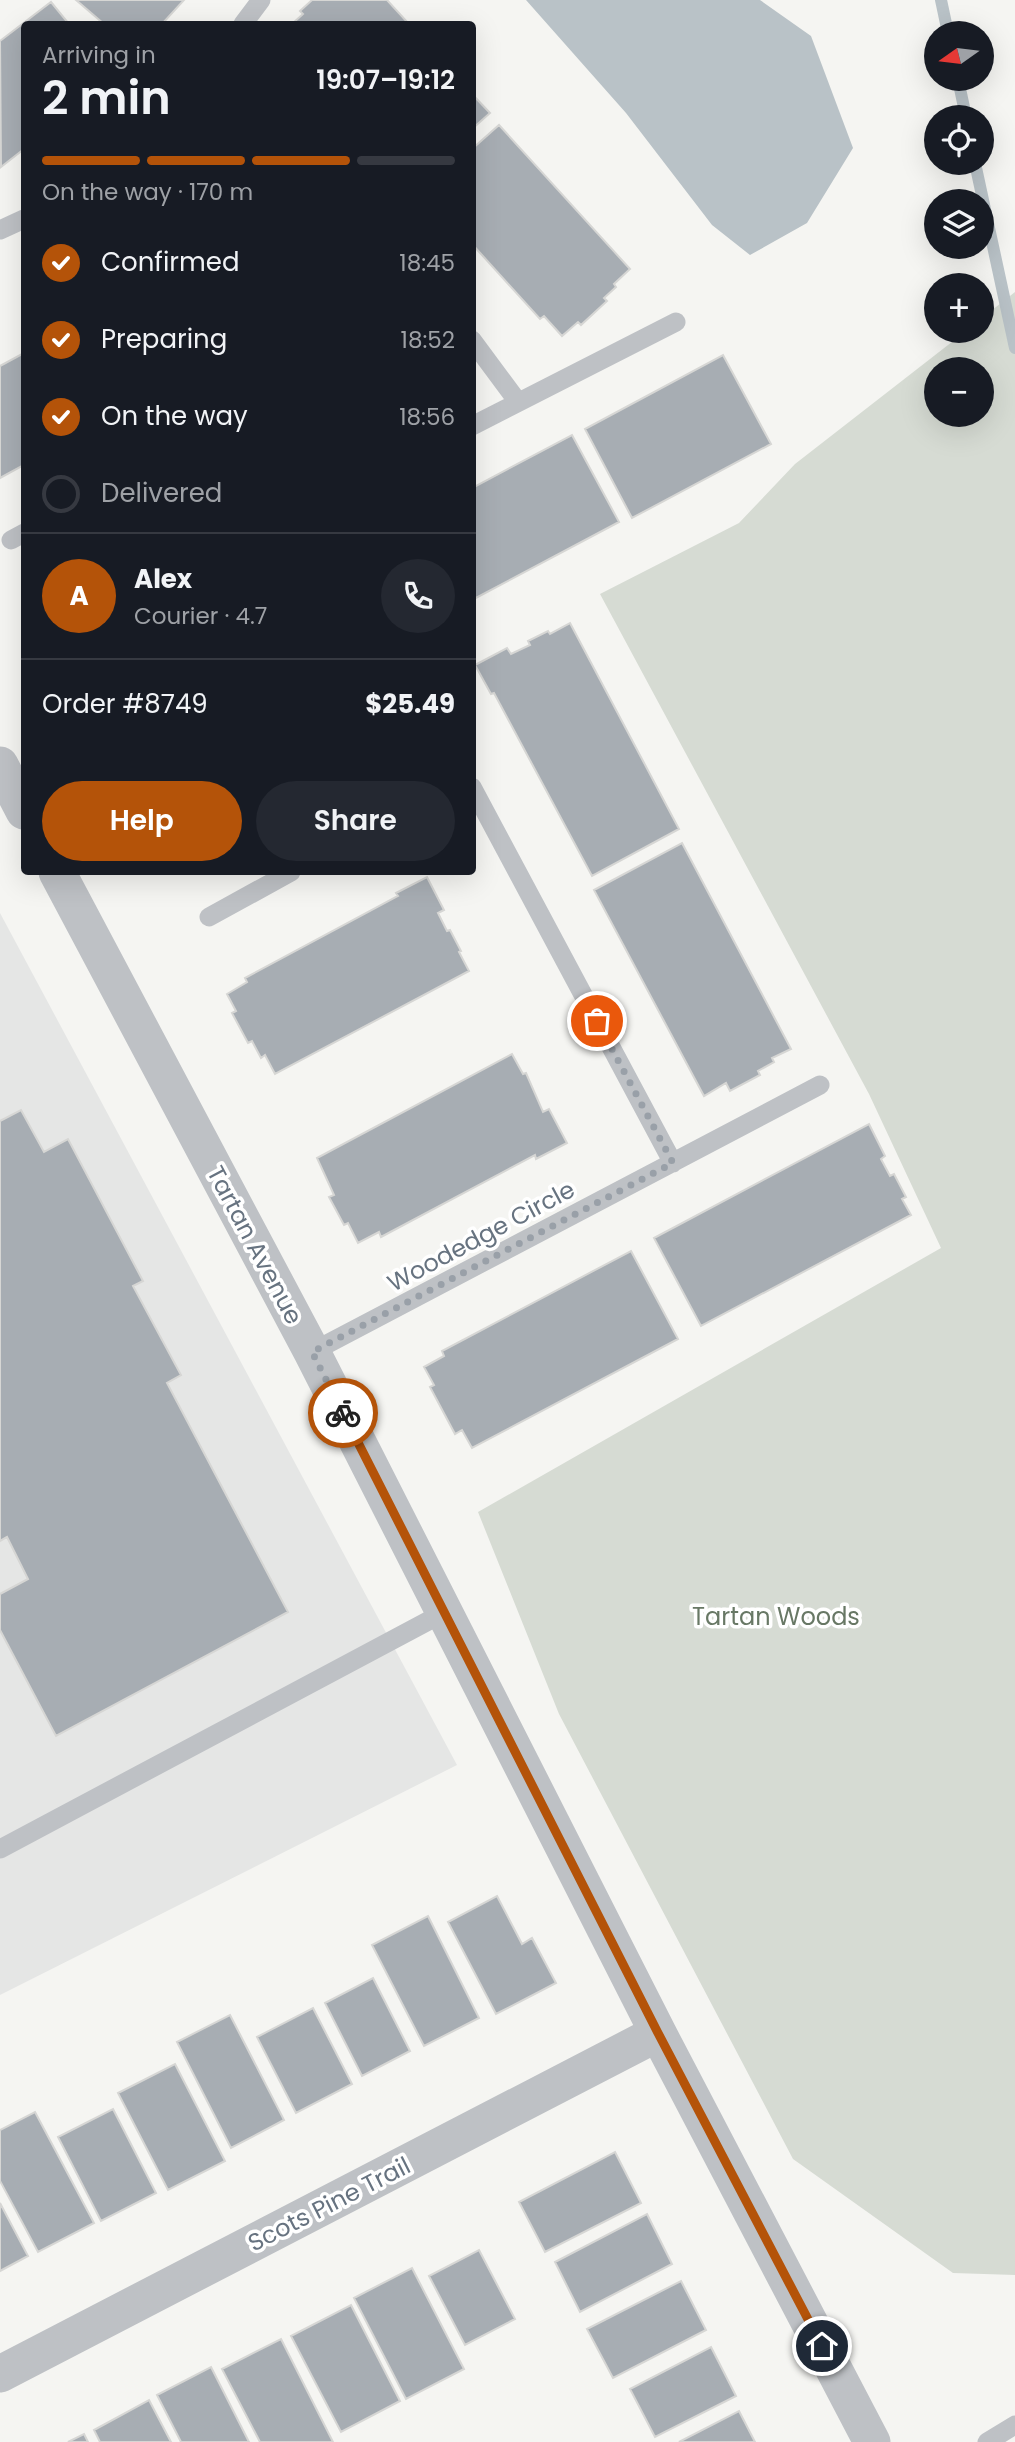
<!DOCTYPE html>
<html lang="en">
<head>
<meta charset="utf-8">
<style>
	:root { --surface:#171b24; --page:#242831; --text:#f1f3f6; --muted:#9ea1a6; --line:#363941; --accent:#b45309 }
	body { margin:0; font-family:Poppins,sans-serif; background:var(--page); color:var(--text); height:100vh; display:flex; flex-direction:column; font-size:26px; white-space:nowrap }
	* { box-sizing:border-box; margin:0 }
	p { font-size:23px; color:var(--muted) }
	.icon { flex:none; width:38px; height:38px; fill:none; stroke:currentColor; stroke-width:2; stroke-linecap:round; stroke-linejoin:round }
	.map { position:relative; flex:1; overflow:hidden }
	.sheet { position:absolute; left:21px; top:21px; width:455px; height:854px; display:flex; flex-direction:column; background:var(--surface); border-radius:7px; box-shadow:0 7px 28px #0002 }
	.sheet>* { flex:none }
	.needle { width:46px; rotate:256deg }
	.fabs { position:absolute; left:924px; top:21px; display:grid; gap:14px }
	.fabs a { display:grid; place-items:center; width:70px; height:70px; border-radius:50%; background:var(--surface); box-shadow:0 7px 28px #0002; font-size:35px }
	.pin { position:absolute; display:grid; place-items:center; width:60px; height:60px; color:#fff; margin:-30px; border:4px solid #fff; border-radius:50%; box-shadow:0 2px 7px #0007 }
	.courier { position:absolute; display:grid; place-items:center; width:70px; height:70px; margin:-35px; border:5px solid #b45309; border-radius:50%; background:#fff; color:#222; box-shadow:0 2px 9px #0007 }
	.summary em { font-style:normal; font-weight:600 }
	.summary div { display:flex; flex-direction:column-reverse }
	.summary { display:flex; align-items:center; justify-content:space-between; height:119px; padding:0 21px }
	h1 { font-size:46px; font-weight:600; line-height:52px }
	.bar { display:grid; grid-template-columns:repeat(4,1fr); gap:10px 7px; align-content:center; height:84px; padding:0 21px }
	.bar i { height:9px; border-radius:5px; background:var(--line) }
	.bar .current { background:var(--accent) }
	.bar p { grid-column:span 4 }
	.line { display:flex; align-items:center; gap:18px; padding:0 21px; border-top:2px solid var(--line) }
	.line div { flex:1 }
	.round { display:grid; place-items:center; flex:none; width:74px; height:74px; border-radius:37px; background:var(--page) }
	ol { padding:0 21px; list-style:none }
	li { display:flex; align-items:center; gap:21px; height:77px }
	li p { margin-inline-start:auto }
	li .icon { padding:7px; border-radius:50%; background:var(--accent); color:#fff; stroke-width:4 }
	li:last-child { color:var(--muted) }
	li i { width:38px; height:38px; border:4px solid var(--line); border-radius:50% }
	.primary-button { display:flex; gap:14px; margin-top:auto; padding:14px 21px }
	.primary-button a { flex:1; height:80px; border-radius:42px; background:var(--accent); color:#fff; font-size:28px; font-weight:600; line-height:80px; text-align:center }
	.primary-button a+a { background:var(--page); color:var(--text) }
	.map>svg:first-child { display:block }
	.built { fill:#e5e6e5 }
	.green { fill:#d6dbd3; fill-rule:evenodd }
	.water { fill:#b9c2c7 }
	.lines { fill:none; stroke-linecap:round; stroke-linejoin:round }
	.stream { stroke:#b9c2c7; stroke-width:12 }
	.building { fill:#a7adb3; stroke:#d6d6d4; stroke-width:2 }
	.lane { stroke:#bec1c5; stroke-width:19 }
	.street { stroke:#bec1c5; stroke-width:37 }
	.done { stroke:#99a0a8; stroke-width:7; stroke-dasharray:0 12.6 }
	.route { stroke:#b45309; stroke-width:9 }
	.labels { text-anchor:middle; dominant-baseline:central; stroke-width:7; stroke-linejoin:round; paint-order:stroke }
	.street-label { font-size:24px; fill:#677380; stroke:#fff }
	.park-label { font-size:24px; fill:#687865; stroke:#fff }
</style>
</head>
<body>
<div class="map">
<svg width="1015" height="2442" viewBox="0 0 1015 2442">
	<rect width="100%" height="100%" fill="#f5f5f2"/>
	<!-- built -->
	<path class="built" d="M0 913 457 1765 0 1995Z"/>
	<!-- green -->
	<path class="green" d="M1015 292V2275L953 2273 793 2159 559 1714 478 1512 941 1248 869 1094 600 594 739 523 795 464 966 331H982V318ZM936 369H982V415H936Z"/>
	<!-- water -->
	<path class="water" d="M526 0H760L811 36 853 148 807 223 750 255 712 225 626 113Z"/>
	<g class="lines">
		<!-- stream -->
		<path class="stream" d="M941 0 948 33
			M958 79 966 117
			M975 163 1015 348"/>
	</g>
	<!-- building -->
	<path class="building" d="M76 0H184L162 24H104Z
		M312 0H387L409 24H292L303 14 300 11Z
		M51 2 69 24H24V149L1 167 0 41Z
		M472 94 490 113 472 129Z
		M499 125 630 269 614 284 616 287 604 298 607 301 581 325 578 322 562 336 544 316 540 319 472 244V149Z
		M24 353V465L0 478V366Z
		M723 355 771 444 632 518 585 429Z
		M572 435 619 522 472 600V488Z
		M570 623 679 829 592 876 494 693 491 694 475 665 507 648 511 654 530 645 528 641 548 631 550 634Z
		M682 843 791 1049 772 1058 774 1062 758 1071 760 1075 730 1091 726 1083 704 1096 594 890Z
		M427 877 444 910 438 913 447 931 450 930 461 951 459 952 469 971 275 1074 265 1055 261 1058 252 1041 248 1043 232 1013 236 1011 227 994 247 982 245 978 398 896 396 893Z
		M512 1054 523 1074 526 1073 543 1112 549 1109 567 1143 536 1159 535 1155 381 1237 379 1232 358 1243 348 1223 344 1225 329 1197 334 1195 317 1158Z
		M21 1110 44 1152 68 1139 143 1281 133 1286 181 1375 167 1383 288 1612 56 1736 0 1630V1594L28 1579 7 1537 0 1541V1121Z
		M869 1124 885 1156 881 1159 890 1176 894 1174 906 1197 902 1199 911 1215 701 1326 654 1238Z
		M631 1251 678 1339 472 1448 462 1430 455 1434 430 1387 434 1385 424 1367 444 1356 442 1351Z
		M497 1896 522 1944 532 1938 556 1983 496 2014 448 1922Z
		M428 1916 479 2018 424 2046 372 1945Z
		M373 1978 410 2051 362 2076 325 2003Z
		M313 2008 352 2084 296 2113 257 2037Z
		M230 2015 284 2120 231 2148 177 2042Z
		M175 2064 225 2161 168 2190 118 2093Z
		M113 2109 156 2193 101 2221 58 2137Z
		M35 2112 94 2223 38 2252 0 2181V2130Z
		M615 2152 641 2203 545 2252 519 2202Z
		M0 2203 28 2256 0 2271Z
		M647 2214 672 2264 580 2312 555 2262Z
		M479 2250 515 2319 465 2345 429 2276Z
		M412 2268 464 2369 406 2399 354 2298Z
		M681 2281 706 2330 613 2378 587 2329Z
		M351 2305 400 2401 341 2432 291 2336Z
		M281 2339 333 2442H260L222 2369Z
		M711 2347 736 2396 655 2437 630 2389Z
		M211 2367 249 2442H181L157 2395Z
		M149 2400 171 2442H100L94 2430Z
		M739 2411 755 2442H679Z
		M84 2434 88 2442H68Z"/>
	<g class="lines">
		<!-- lane -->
		<path class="lane" d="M243 24 261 0
			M0 230 24 219
			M472 340 518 402
			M472 426 676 322
			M11 540 24 533
			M472 787 673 1163
			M209 917 291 872
			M312 1352 820 1085
			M0 1849 445 1612
			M987 2442 1015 2425"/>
		<!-- street -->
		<path class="street" d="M0 765 24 811
			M57 872 312 1352 658 2033 872 2442
			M0 2374 658 2033"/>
	</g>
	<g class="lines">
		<!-- done -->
		<path class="done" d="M343 1413 312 1352 673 1163 597 1021"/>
		<!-- route -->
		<path class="route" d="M343 1413 658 2033 822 2346"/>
	</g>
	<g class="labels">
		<!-- street labels -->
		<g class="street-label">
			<text transform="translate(481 1236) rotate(-28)">Woodedge Circle</text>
			<text transform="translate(255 1245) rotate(62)">Tartan Avenue</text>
			<text transform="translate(329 2204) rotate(-27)">Scots Pine Trail</text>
		</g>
		<!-- park labels -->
		<g class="park-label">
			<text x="776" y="1616">Tartan Woods</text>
		</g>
	</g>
</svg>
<div class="fabs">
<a><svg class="needle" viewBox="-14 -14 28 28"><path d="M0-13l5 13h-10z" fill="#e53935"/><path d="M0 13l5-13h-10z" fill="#9ea1a6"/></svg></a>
<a><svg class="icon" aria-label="locate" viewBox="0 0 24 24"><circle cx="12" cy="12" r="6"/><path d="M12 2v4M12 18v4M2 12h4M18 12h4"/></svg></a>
<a><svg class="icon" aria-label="layers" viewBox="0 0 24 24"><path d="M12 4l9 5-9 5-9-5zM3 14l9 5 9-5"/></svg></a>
<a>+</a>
<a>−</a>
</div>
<div class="pin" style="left:597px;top:1021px;background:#ea580c"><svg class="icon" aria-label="bag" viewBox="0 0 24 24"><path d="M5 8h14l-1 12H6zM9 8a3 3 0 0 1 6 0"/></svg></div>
<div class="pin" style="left:822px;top:2346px;background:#1f2937"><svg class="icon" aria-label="home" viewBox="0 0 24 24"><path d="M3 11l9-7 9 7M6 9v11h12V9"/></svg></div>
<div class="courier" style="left:343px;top:1413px"><svg class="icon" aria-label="bike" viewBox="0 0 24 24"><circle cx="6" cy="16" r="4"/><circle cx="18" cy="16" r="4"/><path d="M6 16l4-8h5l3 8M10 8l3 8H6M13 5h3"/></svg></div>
<section class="sheet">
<div class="summary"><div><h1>2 min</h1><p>Arriving in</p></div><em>19:07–19:12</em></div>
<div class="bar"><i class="current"></i><i class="current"></i><i class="current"></i><i></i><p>On the way · 170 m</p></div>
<ol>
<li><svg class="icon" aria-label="check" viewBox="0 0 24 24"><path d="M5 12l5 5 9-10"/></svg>Confirmed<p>18:45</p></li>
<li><svg class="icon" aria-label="check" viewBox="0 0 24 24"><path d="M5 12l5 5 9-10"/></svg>Preparing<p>18:52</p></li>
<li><svg class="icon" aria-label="check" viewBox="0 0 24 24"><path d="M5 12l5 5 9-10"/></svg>On the way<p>18:56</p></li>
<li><i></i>Delivered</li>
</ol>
<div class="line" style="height:126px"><b class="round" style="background:var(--accent);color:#fff">A</b><div><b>Alex</b><p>Courier · 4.7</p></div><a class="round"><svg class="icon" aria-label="phone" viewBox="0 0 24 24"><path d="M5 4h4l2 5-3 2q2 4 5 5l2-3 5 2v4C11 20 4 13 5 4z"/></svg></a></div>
<div class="line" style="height:91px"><div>Order #8749</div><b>$25.49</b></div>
<div class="primary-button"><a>Help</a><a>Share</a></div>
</section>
</div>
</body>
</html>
